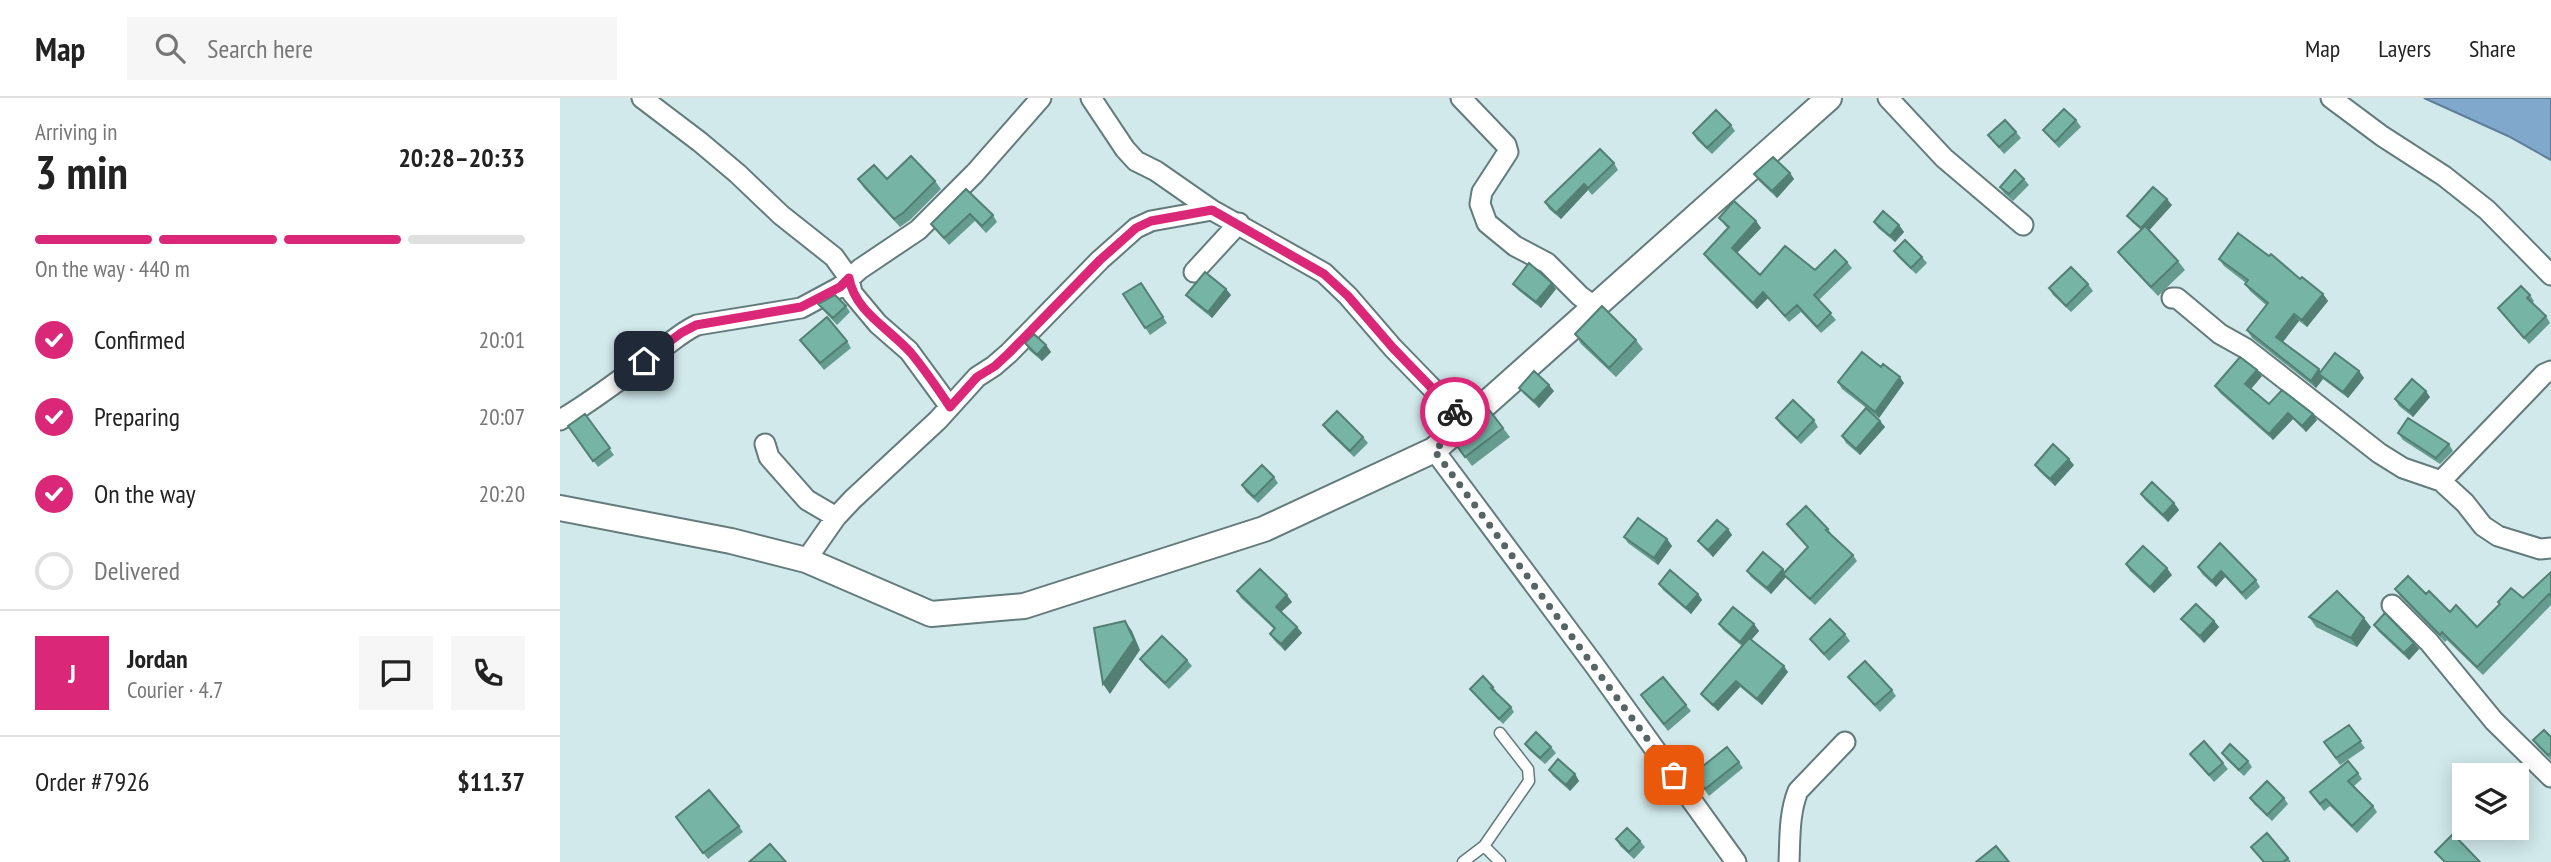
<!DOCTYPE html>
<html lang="en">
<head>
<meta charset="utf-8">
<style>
	:root { --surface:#fff; --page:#f6f6f6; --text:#222; --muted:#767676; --line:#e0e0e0; --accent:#db2777 }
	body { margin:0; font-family:"PT Sans Narrow",sans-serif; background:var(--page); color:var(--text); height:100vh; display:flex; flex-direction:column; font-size:26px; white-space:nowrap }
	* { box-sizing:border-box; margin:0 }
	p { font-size:23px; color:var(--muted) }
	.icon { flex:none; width:38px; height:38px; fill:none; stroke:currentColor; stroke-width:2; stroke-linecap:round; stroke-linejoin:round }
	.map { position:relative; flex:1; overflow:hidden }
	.drawer { display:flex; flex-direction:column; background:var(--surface); width:560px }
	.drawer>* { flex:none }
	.tools { position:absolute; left:1892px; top:665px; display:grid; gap:14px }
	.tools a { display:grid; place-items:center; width:77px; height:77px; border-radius:0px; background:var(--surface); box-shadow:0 4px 18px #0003; font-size:35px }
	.pin { position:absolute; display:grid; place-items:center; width:60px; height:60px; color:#fff; margin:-30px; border-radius:14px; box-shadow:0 4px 10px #0006 }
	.courier { position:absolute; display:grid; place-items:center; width:70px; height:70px; margin:-35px; border:5px solid #db2777; border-radius:50%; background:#fff; color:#222; box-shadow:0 2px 9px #0007 }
	.headline em { font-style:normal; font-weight:700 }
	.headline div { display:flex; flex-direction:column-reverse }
	.headline { display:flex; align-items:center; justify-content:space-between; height:119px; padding:0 35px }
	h1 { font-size:46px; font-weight:700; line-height:52px }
	.bar { display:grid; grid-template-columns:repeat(4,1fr); gap:10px 7px; align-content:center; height:84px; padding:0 35px }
	.bar i { height:9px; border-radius:5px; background:var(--line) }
	.bar .active { background:var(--accent) }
	.bar p { grid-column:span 4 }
	.line { display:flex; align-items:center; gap:18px; padding:0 35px; border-top:2px solid var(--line) }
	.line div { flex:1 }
	.round { display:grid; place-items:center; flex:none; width:74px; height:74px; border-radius:0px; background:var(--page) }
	ol { padding:0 35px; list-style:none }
	li { display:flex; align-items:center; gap:21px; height:77px }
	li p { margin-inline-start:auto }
	li .icon { padding:7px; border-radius:50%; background:var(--accent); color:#fff; stroke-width:4 }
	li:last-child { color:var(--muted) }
	li i { width:38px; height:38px; border:4px solid var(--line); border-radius:50% }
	header { display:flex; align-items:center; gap:42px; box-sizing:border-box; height:98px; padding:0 35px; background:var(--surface); border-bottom:2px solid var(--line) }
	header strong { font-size:33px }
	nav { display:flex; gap:38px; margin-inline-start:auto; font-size:24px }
	.search { width:490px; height:63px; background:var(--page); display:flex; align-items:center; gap:18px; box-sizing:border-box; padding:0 24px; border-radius:0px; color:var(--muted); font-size:26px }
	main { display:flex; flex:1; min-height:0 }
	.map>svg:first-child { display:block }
	.water { fill:#80a8cc; stroke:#5f7e97; stroke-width:2 }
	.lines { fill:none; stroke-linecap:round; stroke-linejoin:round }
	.service-casing { stroke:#647b7c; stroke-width:13 }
	.minor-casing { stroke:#647b7c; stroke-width:23 }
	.tertiary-casing { stroke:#647b7c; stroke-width:28 }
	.service { stroke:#fff; stroke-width:10 }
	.minor { stroke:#fff; stroke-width:19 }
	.tertiary { stroke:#fff; stroke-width:24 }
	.wall { fill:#659c8f }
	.shaded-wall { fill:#537f74 }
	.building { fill:#76b5a6; stroke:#537f74; stroke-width:2 }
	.done { stroke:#566464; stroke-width:7; stroke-dasharray:0 12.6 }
	.route { stroke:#db2777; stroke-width:9 }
</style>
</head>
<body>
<header>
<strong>Map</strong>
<div class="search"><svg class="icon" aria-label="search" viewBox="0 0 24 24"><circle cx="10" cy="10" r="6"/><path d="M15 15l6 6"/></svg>Search here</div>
<nav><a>Map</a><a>Layers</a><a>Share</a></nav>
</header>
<main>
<section class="drawer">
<div class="headline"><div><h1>3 min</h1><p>Arriving in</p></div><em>20:28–20:33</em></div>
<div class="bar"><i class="active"></i><i class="active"></i><i class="active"></i><i></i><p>On the way · 440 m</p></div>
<ol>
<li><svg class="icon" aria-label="check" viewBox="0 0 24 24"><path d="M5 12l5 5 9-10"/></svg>Confirmed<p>20:01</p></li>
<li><svg class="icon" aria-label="check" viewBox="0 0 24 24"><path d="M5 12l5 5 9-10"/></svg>Preparing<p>20:07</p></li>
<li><svg class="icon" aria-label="check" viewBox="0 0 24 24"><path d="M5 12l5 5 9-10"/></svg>On the way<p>20:20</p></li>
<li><i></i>Delivered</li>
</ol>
<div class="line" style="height:126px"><b class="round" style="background:var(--accent);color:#fff">J</b><div><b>Jordan</b><p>Courier · 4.7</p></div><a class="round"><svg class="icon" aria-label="chat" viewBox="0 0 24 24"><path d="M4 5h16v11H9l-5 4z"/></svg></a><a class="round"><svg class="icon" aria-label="phone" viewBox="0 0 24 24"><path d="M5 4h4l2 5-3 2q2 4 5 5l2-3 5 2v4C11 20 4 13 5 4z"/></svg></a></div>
<div class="line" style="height:91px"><div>Order #7926</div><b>$11.37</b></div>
</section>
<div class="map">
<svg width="1991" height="764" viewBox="0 0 1991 764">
	<rect width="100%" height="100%" fill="#d1e9eb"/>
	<!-- water -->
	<path class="water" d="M1864 0H1991V62L1948 38Z"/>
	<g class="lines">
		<!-- service casing -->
		<g class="service-casing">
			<path id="service" d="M924 748 969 683 968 671 940 635
				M903 764 924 748 940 764"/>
		</g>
		<!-- minor casing -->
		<g class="minor-casing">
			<path id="minor" d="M82 0 140 44 178 76 221 117 274 159 289 180 292 195 318 226 349 253 390 309
				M531 0 565 51 576 63 596 73 652 112 764 175 788 198 833 250 906 325
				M901 0 946 47 948 54 922 94 920 106 927 125 955 148 987 165 1020 198 1035 209
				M1328 0 1384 60 1463 127
				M1771 0 1822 38 1884 78 1927 112 1991 177
				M634 174 679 125
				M1612 200H1617L1660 236 1685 250 1819 355 1843 370 1881 383 1984 276 1991 273
				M0 322C35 302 67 276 100 252 113 243 122 234 137 227L241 210 280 189 300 171 358 132 415 75 481 0
				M205 346 209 359 247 402 276 419
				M874 352 1035 568 1176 764
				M1881 383 1905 405 1923 428 1938 438 1980 451 1991 450
				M246 462 276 419 293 401 378 322 417 279 434 268 449 255 540 162 576 130 591 123 652 112
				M1832 507 1869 544 1934 623 1991 679
				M1229 764C1230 741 1229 715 1238 693L1285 644"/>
		</g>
		<!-- tertiary casing -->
		<g class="tertiary-casing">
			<path id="tertiary" d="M0 410 171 443 246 462 371 516 464 508 704 431 874 352 1269 0"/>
		</g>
		<!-- service -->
		<use href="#service" class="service"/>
		<!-- minor -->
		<use href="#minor" class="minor"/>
		<!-- tertiary -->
		<use href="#tertiary" class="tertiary"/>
	</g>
	<!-- wall -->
	<path class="wall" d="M1516 22 1521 29 1499 50 1488 38 1483 32Z
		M1171 27 1175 33 1152 56 1137 42 1133 35Z
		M1456 34 1461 40 1444 56 1428 37Z
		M1054 65 1058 72 1032 97 1028 92 1001 121 989 111 985 104Z
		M1230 75 1234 81 1217 100 1199 83 1194 76Z
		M298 81 375 83 381 91 350 122 340 129 304 90Z
		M1464 81 1469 87 1453 103 1444 95 1440 89Z
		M406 91 433 117 437 124 426 135 415 123 389 147 371 126Z
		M1612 107 1589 132 1618 163 1625 172 1598 198 1565 163 1558 154 1581 132 1572 124 1567 118Z
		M1159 120 1196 123 1201 130 1177 155 1200 177 1255 172 1287 164 1292 170 1259 202 1276 222 1261 235 1241 214 1229 224 1208 200 1197 211 1148 162 1144 156 1168 131Z
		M1314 124 1339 127 1344 134 1335 144 1318 130Z
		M1334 153 1362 159 1367 165 1356 176 1338 159Z
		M1659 161 1740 181 1763 196 1768 203 1747 229 1739 223 1723 244 1761 274 1799 273 1804 280 1788 300 1763 281 1756 290 1692 240 1687 232 1706 207 1690 193 1685 186 1686 185 1664 168Z
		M581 185 607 225 590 237 563 196Z
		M953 186 996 191 981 210 958 192Z
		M1528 186 1533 193 1511 214 1493 197 1489 190Z
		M666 191 671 197 652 220 631 203 626 197Z
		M1970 197 1974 203 1972 205 1986 218 1990 225 1969 246 1938 210Z
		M258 206 286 208 290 214 277 227 263 212Z
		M1015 236 1076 242 1083 251 1056 279 1021 246Z
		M240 242 287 243 291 250 264 272Z
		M465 245 486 247 491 254 482 263 469 252Z
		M1702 278 1691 291 1709 306 1757 322 1746 334 1733 321 1713 342 1660 295 1655 288Z
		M1278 284 1344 285 1319 320 1282 291Z
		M959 290 994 293 979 310 964 296Z
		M1870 299 1853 319 1839 308 1835 301Z
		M927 309 950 339 912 368 892 341Z
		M25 316 54 357 38 369 8 328Z
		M1216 320 1254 322 1258 329 1241 346 1220 326Z
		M1320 323 1325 329 1300 357 1286 345 1282 338Z
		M763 327 803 339 808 345 794 359 768 334Z
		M1838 335 1889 346 1893 353 1880 366 1843 342Z
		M1475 367H1514L1495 388 1479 373Z
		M714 379 718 385 698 405 686 394 682 387Z
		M1581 396 1614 405 1619 412 1608 424 1585 402Z
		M1227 426 1268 431 1272 437 1293 457 1297 463 1255 507 1226 479 1211 496 1191 479 1187 473 1223 471 1225 474 1248 450Z
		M1168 431 1172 437 1153 459 1143 449 1138 443Z
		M1064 439 1107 441 1112 448 1098 467 1068 445Z
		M1566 466 1612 477 1594 495 1570 473Z
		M1638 469 1696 482 1700 489 1686 502 1665 479 1656 489 1642 476Z
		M1991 474V507L1923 577 1887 542 1885 544 1840 498 1835 491 1866 496 1890 514 1917 529 1963 500Z
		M1099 486 1138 496 1142 502 1131 516 1103 492Z
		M677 493 732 504 721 514 737 529 742 535 725 553 714 542 710 536 714 531 681 500Z
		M1749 519 1811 529 1797 549 1756 529Z
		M1621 521 1654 523 1659 529 1644 545 1626 527Z
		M1159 526H1194L1199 533 1191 542 1228 574 1202 607 1180 589 1158 613 1146 602 1141 596 1182 548 1163 532Z
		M1814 527 1854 545 1859 551 1849 562 1818 533Z
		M1285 536 1290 543 1269 563 1250 541Z
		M580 561 627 562 632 568 609 591 585 568Z
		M1288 579 1332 592 1336 598 1320 614 1293 585Z
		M933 589 936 593 935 594 951 609 954 614 943 626 914 596 910 591Z
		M1085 604 1126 607 1131 613 1108 633Z
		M1789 627 1805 650 1780 667 1764 644Z
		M1991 639V662L1978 649 1973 642Z
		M965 646 991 649 996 655 985 666 969 652Z
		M1662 655 1688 663 1692 669 1684 678 1666 661Z
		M1630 656 1663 665 1668 671 1654 684Z
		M1179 664 1183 670 1149 698 1133 676Z
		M989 672 1015 676 1019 683 1010 693 993 678Z
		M1798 675 1802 681 1794 688 1813 708 1817 714 1797 735 1770 708 1764 713 1750 694Z
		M1690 700H1724L1728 706 1712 723 1694 706Z
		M116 719 179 728 183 734 148 761Z
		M1056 741 1080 743 1085 749 1074 761 1060 748Z
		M1691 749 1728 760 1731 764H1703Z"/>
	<!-- shaded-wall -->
	<path class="shaded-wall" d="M1230 75 1234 81 1217 100 1212 93Z
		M1024 86 1028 92 1001 121 996 115Z
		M1607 101 1612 107 1586 136 1581 130Z
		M1196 123 1201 130 1176 156 1172 150Z
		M1339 127 1344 134 1335 144 1330 138Z
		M992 185 996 191 981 210 976 204Z
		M666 191 671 197 652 220 648 214Z
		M1203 194 1208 200 1197 211 1193 205Z
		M1763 196 1768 203 1747 229 1742 222Z
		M1734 216 1739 223 1721 246 1716 239Z
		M486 247 491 254 482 263 477 257Z
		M1759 271 1764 279 1759 276 1763 281 1756 290 1751 283Z
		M1697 272 1702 278 1690 292 1685 286Z
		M1799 273 1804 280 1788 300 1783 294Z
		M1340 279 1344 285 1319 320 1315 314Z
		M989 287 994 293 979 310 974 303Z
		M1866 293 1870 299 1853 319 1849 313Z
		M1728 315 1733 321 1713 342 1709 336Z
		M1753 316 1757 322 1746 334 1742 328Z
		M1320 323 1325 329 1300 357 1296 351Z
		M1509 361 1514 367 1495 388 1490 381Z
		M1614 405 1619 412 1608 424 1603 417Z
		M1168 431 1172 437 1153 459 1148 452Z
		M1107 441 1112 448 1098 467 1094 460Z
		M1607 470 1612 477 1594 495 1590 489Z
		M1223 471 1227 478 1223 476 1226 479 1211 496 1207 490Z
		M1661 473 1665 479 1656 489 1652 483Z
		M1138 496 1142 502 1131 516 1126 510Z
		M727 497 732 504 720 515 716 509Z
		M1804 520 1811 529 1797 549 1791 540Z
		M565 523 572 533 580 552 550 596 543 586Z
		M1654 523 1659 529 1644 545 1640 538Z
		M1194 526 1199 533 1184 550 1180 544Z
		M737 529 742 535 725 553 721 546Z
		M1854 545 1859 551 1849 562 1844 555Z
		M1224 568 1228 574 1202 607 1197 601Z
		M1176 583 1180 589 1158 613 1153 607Z
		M1015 676 1019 683 1010 693 1006 687Z"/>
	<!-- building -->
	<path class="building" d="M1504 11 1516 22 1495 44 1483 32Z
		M1156 12 1171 27 1147 50 1133 35Z
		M1445 22 1456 34 1439 49 1428 37Z
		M1040 51 1054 65 1028 90 1024 86 996 115 985 104Z
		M351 58 375 83 344 114 334 121 298 81 314 67 327 81Z
		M1213 59 1230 75 1212 93 1194 76Z
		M1455 72 1464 81 1449 96 1440 89Z
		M1593 89 1607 101 1581 130 1567 118Z
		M406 91 433 117 422 128 410 116 384 140 371 126Z
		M1174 103 1196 123 1172 150 1200 177 1225 148 1255 172 1275 152 1287 164 1254 197 1271 215 1257 229 1237 207 1225 218 1203 194 1193 205 1144 156 1169 129 1159 120Z
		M1323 113 1339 127 1330 138 1314 124Z
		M1585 128 1618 163 1591 189 1558 154Z
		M1678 135 1709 158 1711 156 1740 181 1742 179 1763 196 1742 222 1734 216 1716 239 1759 271 1751 283 1687 232 1708 205 1685 186 1688 182 1659 161Z
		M1345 142 1362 159 1351 170 1334 153Z
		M969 165 992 185 976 204 953 186Z
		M1511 169 1528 186 1506 208 1489 190Z
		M645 174 666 191 648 214 626 197Z
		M581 185 603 219 585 230 563 196Z
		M1961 188 1970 197 1967 200 1986 218 1964 240 1938 210Z
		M275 197 286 208 273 220 258 206Z
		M1042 208 1076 242 1049 270 1015 236Z
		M267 219 287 243 260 265 240 242Z
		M474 236 486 247 477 257 465 245Z
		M1302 254 1321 269 1323 266 1340 279 1315 314 1278 284Z
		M1775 255 1799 273 1783 294 1759 276Z
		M1680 259 1697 272 1685 286 1709 306 1722 292 1753 316 1742 328 1728 315 1709 336 1655 288Z
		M974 273 989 287 974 303 959 290Z
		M1852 281 1866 293 1849 313 1835 301Z
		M1233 302 1254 322 1237 340 1216 320Z
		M927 309 943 330 905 359 892 341Z
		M1306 310 1320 323 1296 351 1282 338Z
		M777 313 803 339 790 353 763 327Z
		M25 316 50 350 33 363 8 328Z
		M1848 320 1889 346 1876 360 1838 335Z
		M1493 346 1509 361 1490 381 1475 367Z
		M702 367 714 379 694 399 682 387Z
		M1592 384 1614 405 1603 417 1581 396Z
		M1246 408 1268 431 1266 432 1293 457 1250 501 1223 476 1248 449 1227 426Z
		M1078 420 1107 441 1094 460 1064 439Z
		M1157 422 1168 431 1148 452 1138 443Z
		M1660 445 1696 482 1682 495 1661 473 1652 483 1638 469Z
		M1583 448 1607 470 1590 489 1566 466Z
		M1203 454 1223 471 1207 490 1187 473Z
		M700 471 727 497 716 509 737 529 721 546 710 536 715 530 677 493Z
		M1110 472 1138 496 1126 510 1099 486Z
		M1991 474V498L1989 496 1917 569 1882 534 1880 537 1835 491 1848 478 1866 496 1869 493 1890 514 1896 507 1917 529 1940 506 1938 504 1951 490 1963 500Z
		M1777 493 1804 520 1791 540 1749 519Z
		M1636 506 1654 523 1640 538 1621 521Z
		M1173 509 1194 526 1180 544 1159 526Z
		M1825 515 1854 545 1844 555 1814 527Z
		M1270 521 1285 536 1264 556 1250 541Z
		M565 523 574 542 543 586 534 530Z
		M602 538 627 562 605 585 580 561Z
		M1189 540 1224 568 1197 601 1176 583 1153 607 1141 596Z
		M1305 563 1332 592 1315 607 1288 579Z
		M923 578 933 589 931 590 951 609 939 621 910 591Z
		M1103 579 1126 607 1104 626 1081 597Z
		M1789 627 1801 643 1776 660 1764 644Z
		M1984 632 1991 639V655L1988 657 1973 642Z
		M976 634 991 649 980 660 965 646Z
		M1644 643 1663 665 1649 677 1630 656Z
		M1670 646 1688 663 1679 672 1662 655Z
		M1167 649 1179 664 1145 691 1133 676Z
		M998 661 1015 676 1006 687 989 672Z
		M1788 663 1798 675 1788 683 1813 708 1792 728 1766 701 1760 706 1750 694Z
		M1707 683 1724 700 1707 717 1690 700Z
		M149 692 179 728 143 755 116 719Z
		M1067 730 1080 743 1069 754 1056 741Z
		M1707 735 1728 760 1723 764H1704L1691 749Z
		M1893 736 1920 764H1885L1875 754Z
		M210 746 226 764H189Z
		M1436 748 1449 764H1416Z"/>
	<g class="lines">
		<!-- done -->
		<path class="done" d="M895 314 906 326 874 352 1114 677"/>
		<!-- route -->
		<path class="route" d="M84 263 121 235 136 227 241 209 280 189 289 180C295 214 329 230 351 255 365 272 378 291 390 309L417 279 435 268 449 255 540 162 576 130 591 123 652 112 764 176 788 198 833 250 895 314"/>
	</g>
</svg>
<div class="tools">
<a><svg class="icon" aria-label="layers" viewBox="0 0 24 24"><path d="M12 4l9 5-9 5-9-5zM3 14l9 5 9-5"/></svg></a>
</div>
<div class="pin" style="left:1114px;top:677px;background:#ea580c"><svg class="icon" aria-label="bag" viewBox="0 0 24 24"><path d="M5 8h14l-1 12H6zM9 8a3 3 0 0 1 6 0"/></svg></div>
<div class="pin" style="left:84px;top:263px;background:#1f2937"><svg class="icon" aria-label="home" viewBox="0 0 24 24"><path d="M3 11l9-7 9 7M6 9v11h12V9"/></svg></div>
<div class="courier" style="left:895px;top:314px"><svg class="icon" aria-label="bike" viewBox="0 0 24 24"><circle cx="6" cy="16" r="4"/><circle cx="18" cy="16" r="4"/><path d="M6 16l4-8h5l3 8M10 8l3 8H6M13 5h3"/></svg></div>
</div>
</main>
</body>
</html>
